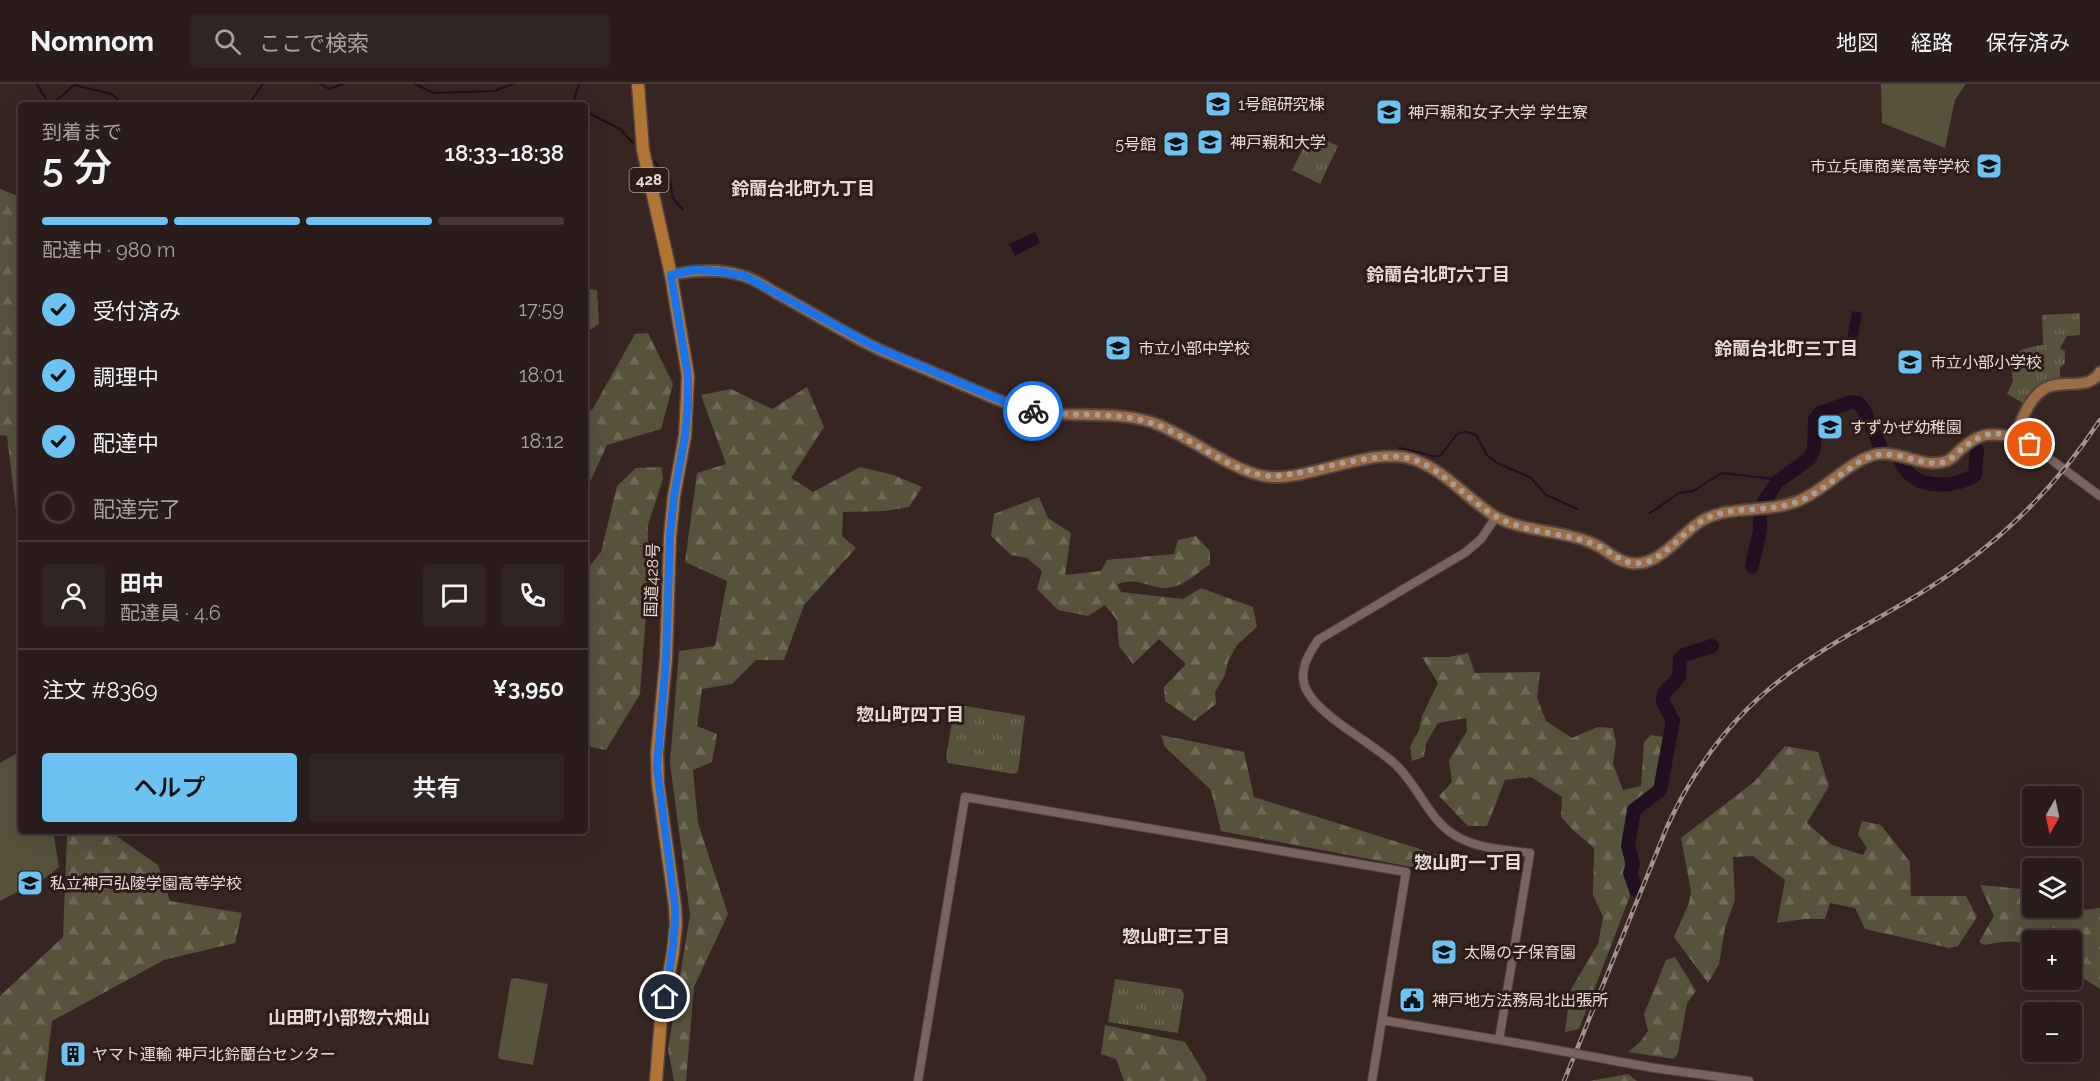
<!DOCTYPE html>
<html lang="ja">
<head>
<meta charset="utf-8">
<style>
	:root { --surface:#291c1a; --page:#312523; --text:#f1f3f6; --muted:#a5a1a2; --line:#453a39; --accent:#6cc3f2 }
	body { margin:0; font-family:Raleway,"Noto Sans JP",sans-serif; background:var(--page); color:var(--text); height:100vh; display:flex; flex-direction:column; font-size:22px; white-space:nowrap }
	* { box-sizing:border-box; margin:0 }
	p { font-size:20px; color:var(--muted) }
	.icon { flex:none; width:33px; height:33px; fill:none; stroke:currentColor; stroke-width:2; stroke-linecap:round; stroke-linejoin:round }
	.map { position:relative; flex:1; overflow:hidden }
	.side { position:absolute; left:18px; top:18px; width:570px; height:732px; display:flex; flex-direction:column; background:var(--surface); border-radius:6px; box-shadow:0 6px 24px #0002,0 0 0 2px var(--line) }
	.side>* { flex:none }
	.needle { width:39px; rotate:189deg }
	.buttons { position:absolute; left:2022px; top:702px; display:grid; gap:12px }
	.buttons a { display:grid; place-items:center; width:60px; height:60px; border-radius:6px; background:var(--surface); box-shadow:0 6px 24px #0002,0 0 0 2px var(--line); font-size:30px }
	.pin { position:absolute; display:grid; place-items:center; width:51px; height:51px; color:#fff; margin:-26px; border:3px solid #fff; border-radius:50%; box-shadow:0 2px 6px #0007 }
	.courier { position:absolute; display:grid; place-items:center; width:60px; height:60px; margin:-30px; border:4px solid #1a73e8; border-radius:50%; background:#fff; color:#222; box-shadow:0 2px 8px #0007 }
	.summary em { font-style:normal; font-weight:600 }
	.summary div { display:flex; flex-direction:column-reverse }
	.summary { display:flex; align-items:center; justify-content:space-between; height:102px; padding:0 24px }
	h1 { font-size:39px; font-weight:600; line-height:45px }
	.bar { display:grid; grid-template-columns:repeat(4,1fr); gap:9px 6px; align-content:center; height:72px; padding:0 24px }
	.bar i { height:8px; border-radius:4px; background:var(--line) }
	.bar .on { background:var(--accent) }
	.bar p { grid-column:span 4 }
	.line { display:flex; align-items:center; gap:15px; padding:0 24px; border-top:2px solid var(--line) }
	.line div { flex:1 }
	.round { display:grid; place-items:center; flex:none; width:63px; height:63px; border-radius:6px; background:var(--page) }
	ol { padding:0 24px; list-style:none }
	li { display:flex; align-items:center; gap:18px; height:66px }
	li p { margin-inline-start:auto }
	li .icon { padding:6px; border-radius:50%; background:var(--accent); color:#111; stroke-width:4 }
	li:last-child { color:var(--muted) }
	li i { width:33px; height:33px; border:3px solid var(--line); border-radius:50% }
	.action { display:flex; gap:12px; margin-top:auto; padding:12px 24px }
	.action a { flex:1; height:69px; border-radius:6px; background:var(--accent); color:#111; font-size:24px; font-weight:600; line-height:69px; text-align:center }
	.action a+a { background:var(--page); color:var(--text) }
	header { display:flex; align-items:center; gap:36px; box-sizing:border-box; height:84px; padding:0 30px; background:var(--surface); border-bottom:2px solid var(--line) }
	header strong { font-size:28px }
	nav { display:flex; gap:33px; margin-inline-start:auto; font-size:21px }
	.search { width:420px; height:54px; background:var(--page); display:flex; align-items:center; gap:15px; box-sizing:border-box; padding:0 21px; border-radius:6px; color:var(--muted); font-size:22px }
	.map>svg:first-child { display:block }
	.grass { fill:url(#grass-tufts) }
	.forest { fill:url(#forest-firs) }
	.garden { fill:#57523c }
	.water { fill:#210e20 }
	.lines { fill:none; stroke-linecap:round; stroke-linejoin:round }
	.stream { stroke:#210e20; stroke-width:2 }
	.river { stroke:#210e20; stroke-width:14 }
	.minor-casing { stroke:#524340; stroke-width:10 }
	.major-casing { stroke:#524340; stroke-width:14 }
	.highway-casing { stroke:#524340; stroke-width:15 }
	.minor { stroke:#78635f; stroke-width:8 }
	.major { stroke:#9a6d46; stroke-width:10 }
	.highway { stroke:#b17435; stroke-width:12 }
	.rail-casing { stroke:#a0928f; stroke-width:4.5 }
	.rail { stroke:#2d1c18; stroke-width:2; stroke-dasharray:7; stroke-linecap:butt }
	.minor-bridge-casing { stroke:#524340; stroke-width:10; stroke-linecap:butt }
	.minor-bridge { stroke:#78635f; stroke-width:8 }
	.done { stroke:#a99b98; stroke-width:6; stroke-dasharray:0 10.8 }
	.route { stroke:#1a73e8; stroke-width:8 }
	.labels { text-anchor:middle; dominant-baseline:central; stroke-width:6; stroke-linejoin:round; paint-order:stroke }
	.shield { fill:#2d1c18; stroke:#aea19e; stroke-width:1.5 }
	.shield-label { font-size:15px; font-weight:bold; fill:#e6dad7 }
	.poi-label { font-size:16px; fill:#e6dad7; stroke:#2d1c18; text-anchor:start }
	.street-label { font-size:16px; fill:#e6dad7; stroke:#2d1c18 }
	.neighbourhood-label { font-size:18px; font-weight:bold; fill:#e6dad7; stroke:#2d1c18 }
</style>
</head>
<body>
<header>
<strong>Nomnom</strong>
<div class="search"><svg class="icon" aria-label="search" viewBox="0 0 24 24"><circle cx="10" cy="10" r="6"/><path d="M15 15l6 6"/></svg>ここで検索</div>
<nav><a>地図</a><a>経路</a><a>保存済み</a></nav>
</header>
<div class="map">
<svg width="2100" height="997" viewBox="0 0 2100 997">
	<defs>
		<pattern id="grass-tufts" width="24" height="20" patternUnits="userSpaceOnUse" patternTransform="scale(1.5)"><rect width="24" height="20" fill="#57523c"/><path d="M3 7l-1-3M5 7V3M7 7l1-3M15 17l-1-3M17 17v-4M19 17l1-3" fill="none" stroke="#6f6a57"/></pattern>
		<pattern id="forest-firs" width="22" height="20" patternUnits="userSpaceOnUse" patternTransform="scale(1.5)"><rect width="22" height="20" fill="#57523c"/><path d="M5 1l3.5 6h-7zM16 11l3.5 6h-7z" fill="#6f6a57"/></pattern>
	</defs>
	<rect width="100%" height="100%" fill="#372522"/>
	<!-- grass -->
	<path class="grass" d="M1311 49 1338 62 1320 100 1292 86Z
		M2080 229V251L2067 252 2060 264 2065 267V279L2060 284V295C2046 294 2030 307 2023 319L2007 310 2013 297 2010 275C2019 264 2030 263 2043 261L2042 231Z
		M959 621 1025 632 1018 688 1014 690 948 679 946 674 954 625Z
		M1115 895 1181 905 1184 910 1178 949 1108 938Z"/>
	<!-- forest -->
	<path class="forest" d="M0 105 21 113V434H17L7 352 0 351Z
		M585 204 597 206 599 240 585 249Z
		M648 249 673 300 661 345 607 361 585 409V328L592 326 635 250Z
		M807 303 824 343 791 394 813 408 860 383 894 391 922 403 909 423 885 427 843 428 842 452 856 464 804 521 784 576H756L732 600 702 605 697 642 717 650 712 678 693 686 698 739 728 830 694 903 686 997H674L668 965 690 831 670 679 679 567 715 562 727 497 685 478 697 389 726 380 701 311 731 305 772 325Z
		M661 383 663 395 648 441 647 517 640 610 606 666 585 662V488L601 468 617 402 636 384Z
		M1039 413 1048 434 1071 449 1065 491 1101 487 1107 476 1174 470 1178 456 1196 452 1210 467V480C1197 489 1181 505 1164 504 1144 502 1138 493 1117 500L1121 508 1183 515 1201 504 1253 523 1257 543 1237 561 1228 577 1225 591 1215 608 1216 620 1194 637 1165 617 1164 603 1186 580 1159 555 1133 580 1119 562 1117 536 1105 521 1088 532 1058 526 1037 505 1042 487 1027 474 1011 471 991 452 994 430Z
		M1468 569 1475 589 1540 588 1537 614 1546 637 1572 654 1598 643 1613 644 1616 659 1613 680 1623 706 1641 702 1644 658 1651 651 1664 653 1656 703 1629 725 1622 761 1630 812 1579 945 1565 948 1570 907 1598 860 1603 833 1593 811 1594 764 1572 745 1561 733 1562 713 1531 693 1505 696 1487 742H1468L1439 712 1452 698 1449 676 1467 647 1466 634 1438 639 1426 659 1424 673 1412 677 1410 663 1419 646 1422 632 1438 599 1422 573H1449Z
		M1161 651 1244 668 1254 713 1442 772 1446 779 1438 788 1221 747 1211 706 1165 663Z
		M1785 662 1818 668 1829 702 1807 739 1832 761 1863 771 1867 764 1858 750 1862 737 1881 741 1910 778 1911 812H1966L1977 833 1958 862 1949 864 1865 845 1855 824 1830 819 1825 835H1804L1777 839 1785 796 1753 772 1733 773 1735 816 1725 844 1719 880 1708 899 1674 853 1689 819 1691 807 1681 754 1754 698Z
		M67 750 115 751 158 781 170 817 242 829 235 859 164 876 52 937 45 997H0V912L63 853Z
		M1980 801 2032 806V824H2071L2074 827 2100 824V905L2072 887V856H2032V863C2017 854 2000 858 1984 861L1979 858 1994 832Z
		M1675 873 1696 907 1687 919 1678 969 1674 975 1628 968 1641 957 1648 947 1644 930 1666 876Z
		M1105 941 1185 958 1207 994 1206 997H1124L1116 975 1101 970Z
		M1628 990 1637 997H1590Z"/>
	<!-- garden -->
	<path class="garden" d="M1881 0H1966L1955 16 1945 64 1882 39Z
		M21 667V747H53L59 783 47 793 0 817V679Z
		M515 894 548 900 533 981 500 975 498 972 511 895Z"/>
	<!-- water -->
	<path class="water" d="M1035 148 1040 159 1015 172 1009 160Z
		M1852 227 1862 229 1857 258 1847 256Z"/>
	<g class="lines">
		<!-- stream -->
		<path class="stream" d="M37 0 47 17H56L74 1 112 10 123 21
			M320 0 329 5 343 0
			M415 0 434 9 494 7 513 0
			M248 21 263 0
			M578 21 574 15 579 0
			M585 27 620 45 633 59
			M654 77 670 98 673 114 683 126
			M1399 364C1411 365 1431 374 1440 372L1458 349 1467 348 1476 351 1487 371 1497 379 1530 393 1546 411 1578 425
			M1650 429 1679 409 1693 407 1722 389 1774 395 1784 393"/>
		<!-- river -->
		<path class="river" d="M1901 378C1913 406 1953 405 1975 391L1977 366
			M1764 418 1777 398 1810 374 1814 364 1815 335 1820 329 1851 318 1858 319 1864 326 1880 362
			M1752 482 1760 446V433
			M1636 806 1630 789 1633 780 1628 762 1634 726 1660 706 1673 637 1663 618 1664 609 1679 593 1680 575 1684 571 1712 562"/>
		<!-- minor casing -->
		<g class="minor-casing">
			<path id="minor" d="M2014 353 2030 360 2100 412
				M1496 433 1481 455 1466 468 1318 556C1308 571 1297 589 1307 607 1321 633 1372 659 1395 680 1419 702 1429 738 1458 753 1480 765 1506 766 1530 769L1499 956
				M1382 936 1534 962
				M1654 984 1749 997
				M918 997 965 713 1406 788 1372 997"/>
		</g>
		<!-- major casing -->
		<g class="major-casing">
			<path id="major" d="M671 191C695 186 720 184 743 192 755 195 766 203 776 209 808 226 839 246 872 262 894 273 917 281 939 291 964 301 989 313 1014 322 1058 338 1107 324 1151 338 1188 350 1233 390 1271 393 1314 395 1375 361 1415 376 1445 387 1467 414 1493 431 1521 449 1569 446 1598 462 1609 468 1617 477 1630 479 1660 484 1680 449 1703 436 1729 422 1762 428 1789 420 1823 411 1847 376 1878 370 1900 367 1921 383 1943 378 1950 377 1955 371 1960 366 1979 349 1989 348 2014 353 2022 337 2028 315 2044 305 2062 294 2089 308 2100 288"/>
		</g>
		<!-- highway casing -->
		<g class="highway-casing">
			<path id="highway" d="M638 0 643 66 671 191 688 292 685 352 674 412 670 452 666 575 657 669 658 700 675 822 676 840 673 868 661 934 656 997"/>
		</g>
		<!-- minor -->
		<use href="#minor" class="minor"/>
		<!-- major -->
		<use href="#major" class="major"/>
		<!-- highway -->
		<use href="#highway" class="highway"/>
		<!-- rail casing -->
		<g class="rail-casing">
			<path id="rail" d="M1564 997 1667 743C1693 686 1729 636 1779 597 1836 552 1905 524 1964 480 2018 440 2063 393 2100 336"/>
		</g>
		<!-- rail -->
		<use href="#rail" class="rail"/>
		<!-- minor-bridge casing -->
		<g class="minor-bridge-casing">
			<path id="minor-bridge" d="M1534 962 1654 984"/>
		</g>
		<!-- minor-bridge -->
		<use href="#minor-bridge" class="minor-bridge"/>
	</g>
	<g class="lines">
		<!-- done -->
		<path class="done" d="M1033 327C1072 334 1113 326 1152 339 1187 350 1239 395 1275 392 1312 390 1382 363 1415 376 1445 388 1467 415 1495 432 1523 449 1564 448 1594 460 1612 467 1621 482 1643 479 1663 476 1686 445 1705 435 1730 422 1763 428 1790 420 1812 414 1828 400 1846 387 1852 383 1858 378 1864 375 1892 362 1912 380 1938 379 1947 379 1951 375 1957 369 1985 345 1997 345 2030 360"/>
		<!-- route -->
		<path class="route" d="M665 913C670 882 676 853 675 822L657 684 666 575 670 452 674 412 685 352 688 321V292L671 191 694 186 718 187 745 192 873 262 1017 323 1033 327"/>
	</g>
	<!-- icons -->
	<defs>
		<g id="university-square" transform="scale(1.35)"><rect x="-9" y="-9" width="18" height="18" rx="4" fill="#6cc3f2" stroke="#2d1c18"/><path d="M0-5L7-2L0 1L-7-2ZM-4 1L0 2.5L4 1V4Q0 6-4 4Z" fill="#111"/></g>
		<g id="school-square" transform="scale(1.35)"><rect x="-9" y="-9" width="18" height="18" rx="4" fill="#6cc3f2" stroke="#2d1c18"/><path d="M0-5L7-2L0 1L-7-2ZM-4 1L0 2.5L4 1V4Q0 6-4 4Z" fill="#111"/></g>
		<g id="civic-square" transform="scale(1.35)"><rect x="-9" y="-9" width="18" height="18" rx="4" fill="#6cc3f2" stroke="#2d1c18"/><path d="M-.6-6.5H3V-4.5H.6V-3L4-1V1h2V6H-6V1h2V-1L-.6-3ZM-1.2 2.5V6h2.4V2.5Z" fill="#111"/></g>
		<g id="building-square" transform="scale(1.35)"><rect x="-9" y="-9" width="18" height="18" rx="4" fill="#6cc3f2" stroke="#2d1c18"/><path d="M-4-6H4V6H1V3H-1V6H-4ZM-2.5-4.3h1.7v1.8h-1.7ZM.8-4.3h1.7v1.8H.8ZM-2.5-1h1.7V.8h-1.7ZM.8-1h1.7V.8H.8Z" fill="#111"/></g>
	</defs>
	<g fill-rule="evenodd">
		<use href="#university-square" x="1218" y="20"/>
		<use href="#university-square" x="1389" y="28"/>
		<use href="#university-square" x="1210" y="58"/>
		<use href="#university-square" x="1176" y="60"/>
		<use href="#school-square" x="1989" y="82"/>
		<use href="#school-square" x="1118" y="264"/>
		<use href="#school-square" x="1910" y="278"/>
		<use href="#school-square" x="1830" y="343"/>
		<use href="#school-square" x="30" y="799"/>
		<use href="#school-square" x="1444" y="868"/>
		<use href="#civic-square" x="1412" y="916"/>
		<use href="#building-square" x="73" y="970"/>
	</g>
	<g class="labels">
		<!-- shield labels -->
		<rect class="shield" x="629.5" y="84" width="39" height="24" rx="4.5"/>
		<g class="shield-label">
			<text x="649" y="96">428</text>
		</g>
		<!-- poi labels -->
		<g class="poi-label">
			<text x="1238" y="20">1号館研究棟</text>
			<text x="1408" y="28">神戸親和女子大学 学生寮</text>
			<text x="1230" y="58">神戸親和大学</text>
			<text x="1156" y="60" text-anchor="end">5号館</text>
			<text x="1970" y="82" text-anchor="end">市立兵庫商業高等学校</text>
			<text x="1138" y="264">市立小部中学校</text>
			<text x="1930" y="278">市立小部小学校</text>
			<text x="1850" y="343">すずかぜ幼稚園</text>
			<text x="50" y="799">私立神戸弘陵学園高等学校</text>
			<text x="1464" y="868">太陽の子保育園</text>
			<text x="1432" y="916">神戸地方法務局北出張所</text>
			<text x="92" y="970">ヤマト運輸 神戸北鈴蘭台センター</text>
		</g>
		<!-- street labels -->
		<g class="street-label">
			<text transform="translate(652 496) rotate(-88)">国道428号</text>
		</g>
		<!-- neighbourhood labels -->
		<g class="neighbourhood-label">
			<text x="803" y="104">鈴蘭台北町九丁目</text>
			<text x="1438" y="190">鈴蘭台北町六丁目</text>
			<text x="1786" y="264">鈴蘭台北町三丁目</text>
			<text x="910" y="630">惣山町四丁目</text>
			<text x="1468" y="778">惣山町一丁目</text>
			<text x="1176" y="852">惣山町三丁目</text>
			<text x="349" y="933">山田町小部惣六畑山</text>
		</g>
	</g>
</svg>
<div class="buttons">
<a><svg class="needle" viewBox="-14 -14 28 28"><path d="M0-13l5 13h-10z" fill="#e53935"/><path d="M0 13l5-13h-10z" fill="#a5a1a2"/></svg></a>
<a><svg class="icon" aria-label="layers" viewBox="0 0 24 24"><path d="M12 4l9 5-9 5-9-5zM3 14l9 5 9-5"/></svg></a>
<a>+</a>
<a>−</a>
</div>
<div class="pin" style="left:2030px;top:360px;background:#ea580c"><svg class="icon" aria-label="bag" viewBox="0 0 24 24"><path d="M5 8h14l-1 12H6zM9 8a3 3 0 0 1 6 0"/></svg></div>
<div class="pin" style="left:665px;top:913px;background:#1f2937"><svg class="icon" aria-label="home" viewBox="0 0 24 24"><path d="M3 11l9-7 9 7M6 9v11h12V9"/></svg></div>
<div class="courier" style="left:1033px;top:327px"><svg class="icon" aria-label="bike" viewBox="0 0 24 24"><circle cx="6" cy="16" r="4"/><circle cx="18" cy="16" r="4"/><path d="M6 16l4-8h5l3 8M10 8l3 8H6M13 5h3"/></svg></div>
<section class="side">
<div class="summary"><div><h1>5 分</h1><p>到着まで</p></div><em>18:33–18:38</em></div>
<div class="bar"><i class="on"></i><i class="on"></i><i class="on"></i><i></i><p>配達中 · 980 m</p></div>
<ol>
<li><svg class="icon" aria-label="check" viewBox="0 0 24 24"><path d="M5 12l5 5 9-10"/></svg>受付済み<p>17:59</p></li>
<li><svg class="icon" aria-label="check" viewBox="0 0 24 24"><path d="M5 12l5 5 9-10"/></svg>調理中<p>18:01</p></li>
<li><svg class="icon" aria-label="check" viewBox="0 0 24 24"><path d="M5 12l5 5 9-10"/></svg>配達中<p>18:12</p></li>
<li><i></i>配達完了</li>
</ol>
<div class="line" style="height:108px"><a class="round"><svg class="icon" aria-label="person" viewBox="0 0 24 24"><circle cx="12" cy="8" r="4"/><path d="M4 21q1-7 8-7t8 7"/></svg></a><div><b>田中</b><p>配達員 · 4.6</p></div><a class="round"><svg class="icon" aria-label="chat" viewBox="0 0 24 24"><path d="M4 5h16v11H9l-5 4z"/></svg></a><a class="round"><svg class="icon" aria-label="phone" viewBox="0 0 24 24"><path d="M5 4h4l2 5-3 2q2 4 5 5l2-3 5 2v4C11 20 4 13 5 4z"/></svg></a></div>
<div class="line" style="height:78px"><div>注文 #8369</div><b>¥3,950</b></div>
<div class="action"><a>ヘルプ</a><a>共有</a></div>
</section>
</div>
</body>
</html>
